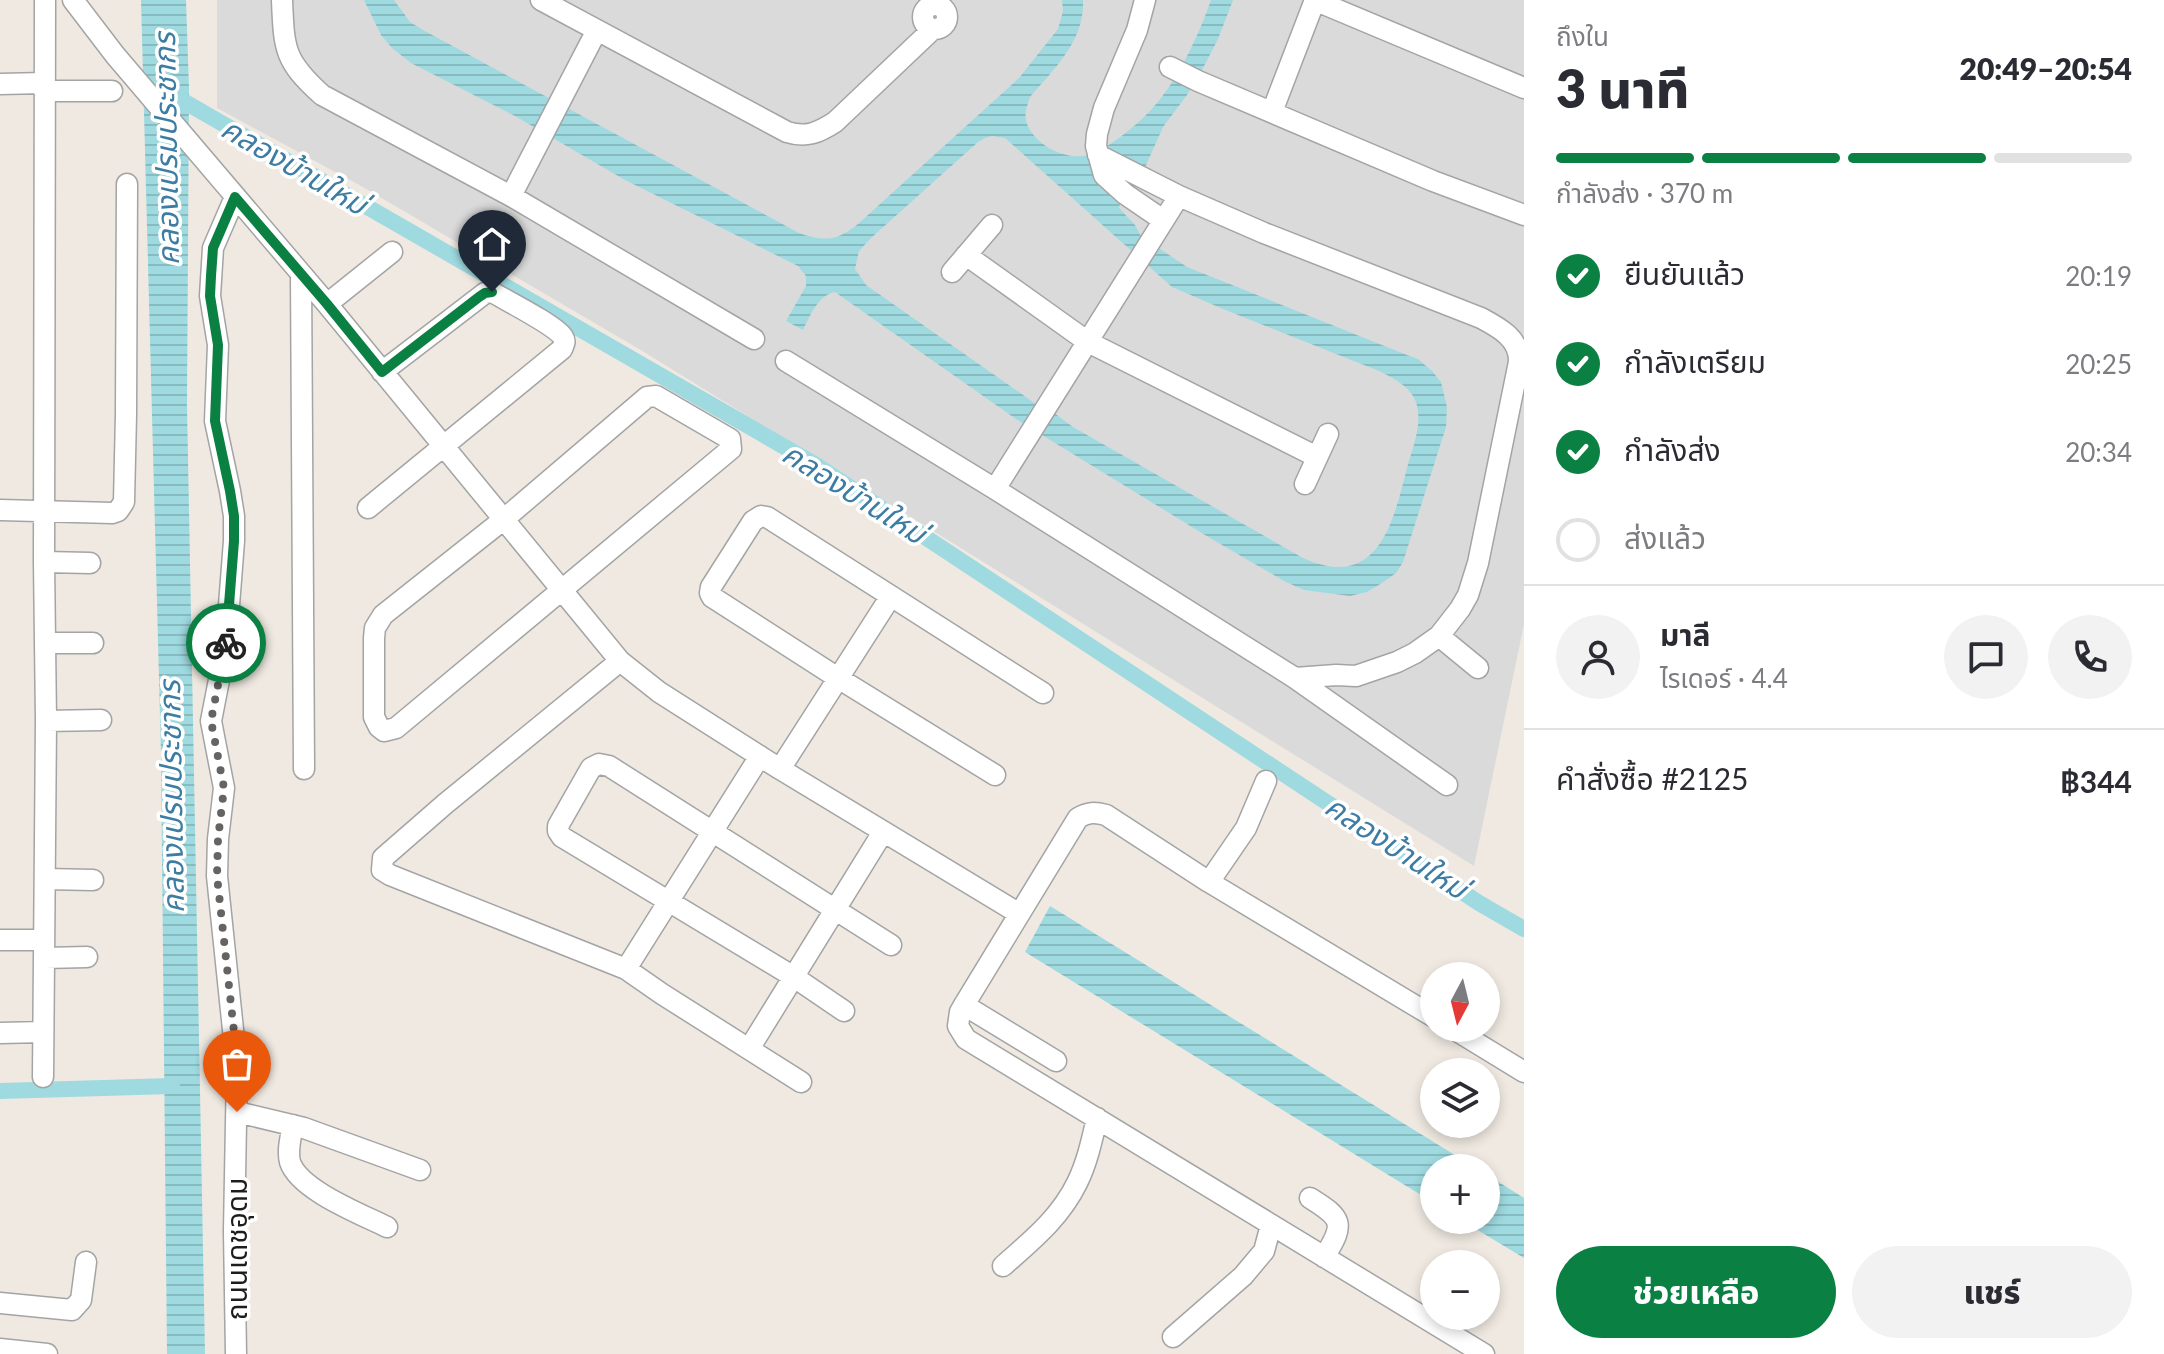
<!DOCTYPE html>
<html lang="th">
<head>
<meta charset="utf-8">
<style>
	:root { --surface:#fff; --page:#f2f2f3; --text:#2b2b33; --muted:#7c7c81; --line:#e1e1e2; --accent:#0b8043 }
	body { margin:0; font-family:Lato,"Noto Sans Thai",sans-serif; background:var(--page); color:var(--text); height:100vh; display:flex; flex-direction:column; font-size:30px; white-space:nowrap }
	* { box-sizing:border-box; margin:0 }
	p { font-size:26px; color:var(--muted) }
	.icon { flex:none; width:44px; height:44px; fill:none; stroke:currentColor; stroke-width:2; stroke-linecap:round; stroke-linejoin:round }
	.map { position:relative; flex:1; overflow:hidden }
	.details { display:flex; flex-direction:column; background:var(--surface); width:640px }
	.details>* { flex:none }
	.needle { width:52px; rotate:187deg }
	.fabs { position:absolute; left:1420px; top:962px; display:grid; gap:16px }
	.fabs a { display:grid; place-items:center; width:80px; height:80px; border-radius:50%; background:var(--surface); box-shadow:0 4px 12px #0003; font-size:40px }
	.pin { position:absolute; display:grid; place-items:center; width:68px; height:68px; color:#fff; margin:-82px -34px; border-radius:50% 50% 50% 0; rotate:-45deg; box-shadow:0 0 8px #0007 }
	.pin .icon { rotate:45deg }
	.courier { position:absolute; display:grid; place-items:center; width:80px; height:80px; margin:-40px; border:6px solid #0b8043; border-radius:50%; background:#fff; color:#222; box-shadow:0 2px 10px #0007 }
	.head em { font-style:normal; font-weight:800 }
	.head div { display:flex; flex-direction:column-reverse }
	.head { display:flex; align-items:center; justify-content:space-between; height:136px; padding:0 32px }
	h1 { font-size:52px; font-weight:800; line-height:60px }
	.bar { display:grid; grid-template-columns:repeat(4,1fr); gap:12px 8px; align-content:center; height:96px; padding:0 32px }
	.bar i { height:10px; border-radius:6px; background:var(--line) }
	.bar .on { background:var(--accent) }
	.bar p { grid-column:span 4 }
	.line { display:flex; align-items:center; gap:20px; padding:0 32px; border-top:2px solid var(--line) }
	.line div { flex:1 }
	.round { display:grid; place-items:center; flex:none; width:84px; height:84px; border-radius:42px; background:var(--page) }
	ol { padding:0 32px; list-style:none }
	li { display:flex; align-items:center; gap:24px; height:88px }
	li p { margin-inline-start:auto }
	li .icon { padding:8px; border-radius:50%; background:var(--accent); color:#fff; stroke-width:4 }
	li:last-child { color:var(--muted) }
	li i { width:44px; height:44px; border:4px solid var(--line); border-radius:50% }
	.action { display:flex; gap:16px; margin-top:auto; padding:16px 32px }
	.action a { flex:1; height:92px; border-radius:48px; background:var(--accent); color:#fff; font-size:32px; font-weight:800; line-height:92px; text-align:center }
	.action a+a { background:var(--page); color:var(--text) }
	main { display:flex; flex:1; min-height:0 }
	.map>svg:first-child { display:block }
	.residential { fill:#dbdada }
	.water { fill:url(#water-rules); fill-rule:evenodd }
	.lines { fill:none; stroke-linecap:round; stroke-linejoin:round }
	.canal { stroke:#9edae0; stroke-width:16 }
	.minor-casing { stroke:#a4a4a4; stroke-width:23 }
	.minor { stroke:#fff; stroke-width:20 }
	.done { stroke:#666462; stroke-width:8; stroke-dasharray:0 14.4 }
	.route { stroke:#0b8043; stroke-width:10 }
	.labels { text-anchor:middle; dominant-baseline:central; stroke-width:7; stroke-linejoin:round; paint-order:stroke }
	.street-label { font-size:28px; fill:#1d1d1d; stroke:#fff }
	.water-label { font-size:30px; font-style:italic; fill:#3d7da3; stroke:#fff }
</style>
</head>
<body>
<main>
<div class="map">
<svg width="1524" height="1354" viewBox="0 0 1524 1354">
	<defs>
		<pattern id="water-rules" width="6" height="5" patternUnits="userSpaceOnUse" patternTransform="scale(2)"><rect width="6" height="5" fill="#9edae0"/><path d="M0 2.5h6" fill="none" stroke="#88bbc0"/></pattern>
	</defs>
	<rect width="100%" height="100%" fill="#efe9e1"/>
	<!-- residential -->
	<path class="residential" d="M217 0H1524V624L1474 866 644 352 361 186 217 108Z"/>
	<!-- water -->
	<path class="water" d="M141 0H186L189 88 187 405 205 1354H167L161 754Z
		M364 0H394L410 22 423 30 799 233C825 242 837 241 858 224L1019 78 1058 29 1063 11 1062 0H1083C1085 40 1055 68 1030 97 1028 104 1024 112 1026 120 1031 143 1062 159 1084 156 1103 153 1136 126 1149 112 1177 83 1198 37 1211 0H1233L1218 39 1202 70 1187 95 1163 127 1139 181 1121 200 1119 208 1135 225 1141 236 1187 267 1407 355 1418 359 1432 371 1441 382 1447 407 1446 427 1403 562 1396 573 1382 583 1367 592 1350 596 1304 590 1284 581 1205 535 1016 419 835 292C818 295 810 316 803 330L786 321 806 286V276L798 266 625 180 515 116 411 63 392 48 381 35ZM992 136 1005 138 1172 287 1223 309 1379 371C1393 378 1410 386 1416 402 1423 424 1413 446 1407 468 1393 523 1378 592 1303 558L1073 427 1046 407 1033 402 866 285 855 269 859 251 871 238 978 142 985 138Z
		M1050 906 1476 1168H1434V1203L1025 952Z
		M1486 1174 1524 1198V1258L1461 1220H1486Z"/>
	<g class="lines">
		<!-- canal -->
		<path class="canal" d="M171 94 816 465 1479 903 1524 929
			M0 1091 172 1086"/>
		<!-- minor casing -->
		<g class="minor-casing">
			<path id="minor" d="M73 0 115 55 327 304 620 661 659 692 780 769 1018 913
				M282 0C284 49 284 61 322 95L511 196 754 339
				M541 0 787 132C806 138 818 133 835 122L933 29
				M1145 0 1137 30 1104 108 1097 134 1096 146 1104 175 1125 194 1163 220
				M1314 0 1524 88
				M923 17a12 12 0 1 1 24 0a12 12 0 1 1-24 0Z
				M1170 67 1198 81 1433 181 1524 215
				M0 84 44 83
				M44 91H112
				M1272 112 1315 0
				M1098 155 1179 196
				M511 196 597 30
				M235 197 213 248 210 296 218 345 215 421 230 491 234 516V541L226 644 211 721 224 788 218 839 217 876 237 1068 234 1231 236 1354
				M966 255 1088 342 1317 457
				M952 272 992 225
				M301 274 304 769
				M327 304 392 252
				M786 361 995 489 1295 678 1447 785
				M656 396 730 439 731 449 396 728 384 731 379 727 374 717V638L375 628 383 615 503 520 647 397Z
				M1305 484 1328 434
				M995 489 1179 196 1264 233 1481 318C1500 328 1520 339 1519 362L1478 563 1468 595 1460 609 1439 636 1415 653 1397 662 1356 676 1336 675 1295 678
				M368 508 562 349C564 344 566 342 563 337 555 325 507 301 492 292L485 293 382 372
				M0 510 112 513 118 511 124 502 126 414 127 184
				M44 562 90 563
				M1439 636 1478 668
				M46 643H93
				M620 661 445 804 383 858 382 870 390 875 626 969 662 994 801 1082
				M46 721 101 720
				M780 769 891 596
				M995 775 838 678 712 597 710 593 711 587 753 521 761 516 767 517 1043 693
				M45 879 93 880
				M1209 882 1246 828 1266 781
				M0 940H43
				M44 958 87 957
				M626 969 760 756
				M964 1005 1056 1061
				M844 1011 794 977 562 837 558 831V826L591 768 599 764 609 766 891 945
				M1434 1017 1209 882 1106 815C1095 812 1088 812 1078 818L964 1005 960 1012 958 1026 966 1039 1484 1354
				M1452 1028 1524 1072
				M0 1033 43 1032
				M749 1049 883 832
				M43 1077 46 721 44 562 45 0
				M237 1112 304 1128 420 1170
				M293 1125C291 1136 287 1150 290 1162 299 1190 361 1214 387 1227
				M1310 1198C1342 1218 1346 1223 1324 1257
				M1003 1266C1031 1241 1060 1218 1077 1183 1087 1163 1092 1140 1097 1118
				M0 1303 72 1310 81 1300 86 1262
				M1173 1337 1243 1276 1264 1251 1271 1225
				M0 1349 47 1354"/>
		</g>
		<!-- minor -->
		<use href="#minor" class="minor"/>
	</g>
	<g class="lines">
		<!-- done -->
		<path class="done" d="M226 643 211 721 224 788 218 839 217 876 234 1032 237 1112"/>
		<!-- route -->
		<path class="route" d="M226 643 234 541V516L230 491 215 421 218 345 210 296 211 276 213 248 235 197 327 304 382 372 479 297 485 293 492 292"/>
	</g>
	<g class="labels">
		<!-- street labels -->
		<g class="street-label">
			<text transform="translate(236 1249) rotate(-90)">ถนนเดชอุดม</text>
		</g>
		<!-- water labels -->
		<g class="water-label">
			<text transform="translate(165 149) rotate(-91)">คลองเปรมประชากร</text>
			<text transform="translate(295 165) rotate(30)">คลองบ้านใหม่</text>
			<text transform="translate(855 492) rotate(32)">คลองบ้านใหม่</text>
			<text transform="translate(170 797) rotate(-91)">คลองเปรมประชากร</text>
			<text transform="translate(1397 846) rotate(33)">คลองบ้านใหม่</text>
		</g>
	</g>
</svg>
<div class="fabs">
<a><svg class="needle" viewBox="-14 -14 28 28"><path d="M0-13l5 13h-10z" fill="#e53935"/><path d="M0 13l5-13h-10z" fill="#7c7c81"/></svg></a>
<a><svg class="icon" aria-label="layers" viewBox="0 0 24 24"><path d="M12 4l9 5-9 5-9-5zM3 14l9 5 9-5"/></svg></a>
<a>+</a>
<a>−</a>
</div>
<div class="pin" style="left:237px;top:1112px;background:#ea580c"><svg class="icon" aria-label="bag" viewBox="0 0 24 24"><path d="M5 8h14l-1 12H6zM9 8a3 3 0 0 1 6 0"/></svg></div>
<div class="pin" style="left:492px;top:292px;background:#1f2937"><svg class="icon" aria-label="home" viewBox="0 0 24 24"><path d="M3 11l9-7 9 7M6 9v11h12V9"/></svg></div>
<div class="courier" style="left:226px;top:643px"><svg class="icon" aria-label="bike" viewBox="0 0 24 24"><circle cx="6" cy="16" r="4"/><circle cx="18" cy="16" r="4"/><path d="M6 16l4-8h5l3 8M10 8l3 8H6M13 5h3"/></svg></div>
</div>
<section class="details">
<div class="head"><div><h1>3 นาที</h1><p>ถึงใน</p></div><em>20:49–20:54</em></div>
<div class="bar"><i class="on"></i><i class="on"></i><i class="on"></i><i></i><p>กำลังส่ง · 370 m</p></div>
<ol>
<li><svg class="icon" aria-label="check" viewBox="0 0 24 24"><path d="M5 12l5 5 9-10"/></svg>ยืนยันแล้ว<p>20:19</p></li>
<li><svg class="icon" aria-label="check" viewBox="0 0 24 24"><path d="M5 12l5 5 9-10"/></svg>กำลังเตรียม<p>20:25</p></li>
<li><svg class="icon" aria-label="check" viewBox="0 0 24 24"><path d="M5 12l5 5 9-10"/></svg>กำลังส่ง<p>20:34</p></li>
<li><i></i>ส่งแล้ว</li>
</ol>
<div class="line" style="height:144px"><a class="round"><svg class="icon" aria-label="person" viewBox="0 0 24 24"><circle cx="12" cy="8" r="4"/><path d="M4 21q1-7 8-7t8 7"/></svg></a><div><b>มาลี</b><p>ไรเดอร์ · 4.4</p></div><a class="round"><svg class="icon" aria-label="chat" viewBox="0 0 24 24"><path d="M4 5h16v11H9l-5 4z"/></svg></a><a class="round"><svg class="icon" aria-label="phone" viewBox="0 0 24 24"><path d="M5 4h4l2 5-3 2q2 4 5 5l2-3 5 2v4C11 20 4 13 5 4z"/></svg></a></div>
<div class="line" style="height:104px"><div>คำสั่งซื้อ #2125</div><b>฿344</b></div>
<div class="action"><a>ช่วยเหลือ</a><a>แชร์</a></div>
</section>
</main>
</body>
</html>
